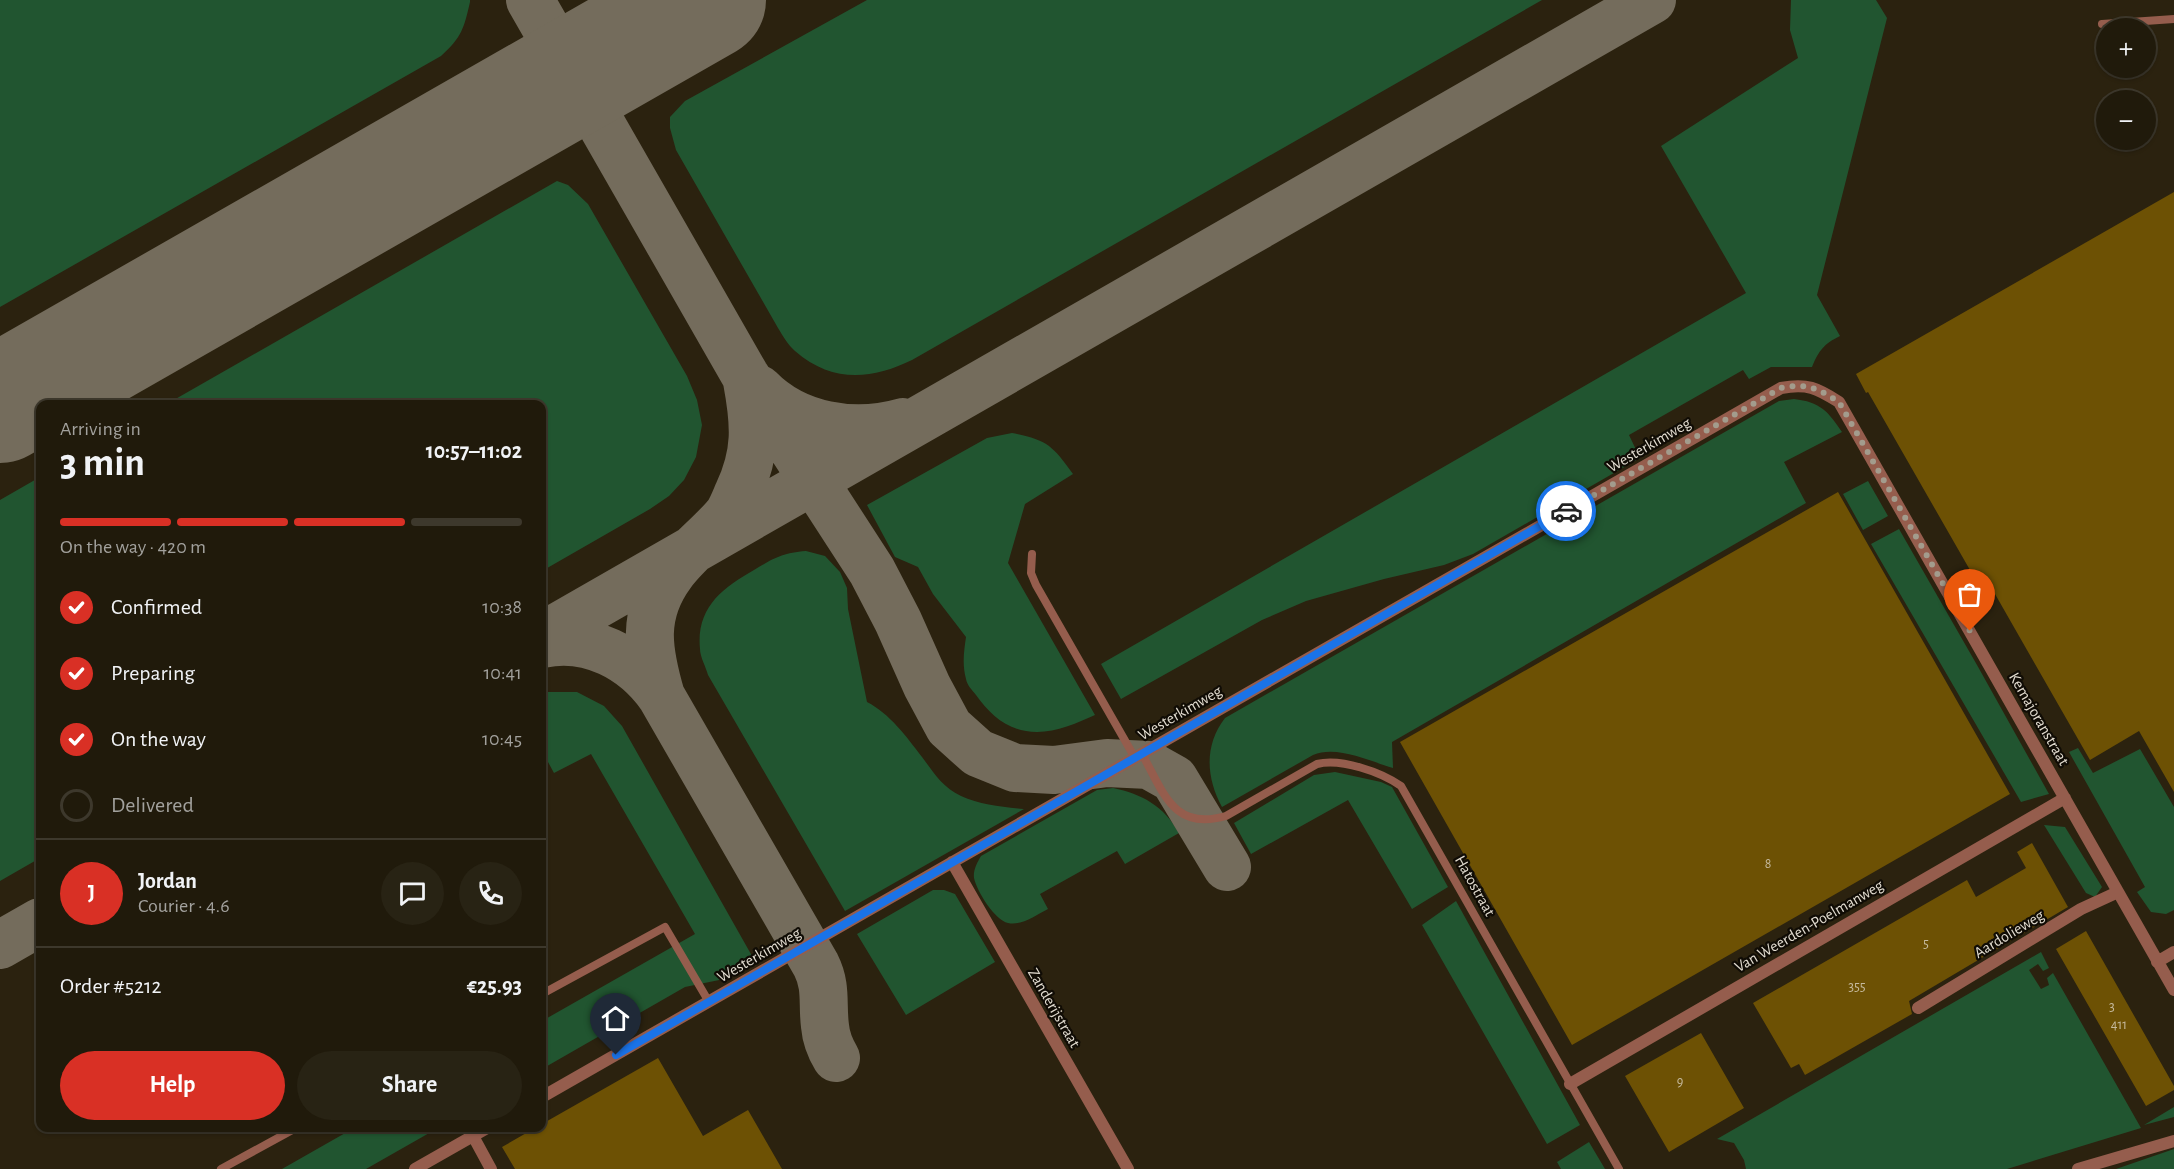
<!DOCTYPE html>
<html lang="en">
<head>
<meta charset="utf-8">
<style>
	:root { --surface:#201a0b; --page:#282314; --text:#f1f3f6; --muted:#a2a19d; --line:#3d382c; --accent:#d93025 }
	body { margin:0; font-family:"Alegreya Sans",sans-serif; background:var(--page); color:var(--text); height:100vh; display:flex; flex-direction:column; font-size:22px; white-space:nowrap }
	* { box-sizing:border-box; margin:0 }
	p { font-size:20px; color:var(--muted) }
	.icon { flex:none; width:33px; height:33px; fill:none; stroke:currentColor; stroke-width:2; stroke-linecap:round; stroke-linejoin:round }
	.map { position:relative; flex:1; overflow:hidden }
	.details { position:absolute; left:36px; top:400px; width:510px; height:732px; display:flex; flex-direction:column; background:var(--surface); border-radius:12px; box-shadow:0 2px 4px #0004,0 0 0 2px var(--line) }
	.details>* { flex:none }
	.tools { position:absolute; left:2096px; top:18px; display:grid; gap:12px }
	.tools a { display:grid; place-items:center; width:60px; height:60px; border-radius:50%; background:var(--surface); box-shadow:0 2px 4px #0004,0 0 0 2px var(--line); font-size:30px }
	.pin { position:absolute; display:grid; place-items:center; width:51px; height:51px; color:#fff; margin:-62px -26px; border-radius:50% 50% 50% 0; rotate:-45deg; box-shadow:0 0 6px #0007 }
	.pin .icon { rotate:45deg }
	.courier { position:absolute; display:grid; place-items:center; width:60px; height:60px; margin:-30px; border:4px solid #1a73e8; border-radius:50%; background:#fff; color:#222; box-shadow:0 2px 8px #0007 }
	.headline em { font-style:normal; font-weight:600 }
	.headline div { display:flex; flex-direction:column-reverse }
	.headline { display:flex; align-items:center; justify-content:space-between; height:102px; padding:0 24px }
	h1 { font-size:39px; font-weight:600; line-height:45px }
	.bar { display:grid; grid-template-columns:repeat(4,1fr); gap:9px 6px; align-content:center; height:72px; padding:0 24px }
	.bar i { height:8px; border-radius:4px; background:var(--line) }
	.bar .current { background:var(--accent) }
	.bar p { grid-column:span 4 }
	.line { display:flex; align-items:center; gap:15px; padding:0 24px; border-top:2px solid var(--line) }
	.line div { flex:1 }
	.round { display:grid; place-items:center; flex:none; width:63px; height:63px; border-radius:32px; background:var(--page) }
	ol { padding:0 24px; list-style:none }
	li { display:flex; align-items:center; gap:18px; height:66px }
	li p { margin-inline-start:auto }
	li .icon { padding:6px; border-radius:50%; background:var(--accent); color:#fff; stroke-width:4 }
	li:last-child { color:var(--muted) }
	li i { width:33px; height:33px; border:3px solid var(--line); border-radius:50% }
	.button { display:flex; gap:12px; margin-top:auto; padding:12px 24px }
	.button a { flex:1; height:69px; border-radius:36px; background:var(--accent); color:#fff; font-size:24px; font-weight:600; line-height:69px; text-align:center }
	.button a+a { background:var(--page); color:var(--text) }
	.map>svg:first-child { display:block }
	.green { fill:#215530 }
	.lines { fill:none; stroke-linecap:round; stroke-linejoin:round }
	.taxiway { stroke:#746c5c; stroke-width:48 }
	.runway { stroke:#746c5c; stroke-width:118 }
	.building { fill:#6d5104 }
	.service { stroke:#955d4d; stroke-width:8 }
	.minor { stroke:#955d4d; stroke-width:12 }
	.done { stroke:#a39c8d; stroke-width:6; stroke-dasharray:0 10.8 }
	.route { stroke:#1a73e8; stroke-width:8 }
	.labels { text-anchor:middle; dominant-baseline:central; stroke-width:4.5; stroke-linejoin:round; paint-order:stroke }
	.number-label { font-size:14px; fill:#c6ba9e }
	.street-label { font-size:16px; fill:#e3ddd1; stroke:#100c05 }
</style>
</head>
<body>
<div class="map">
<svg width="2174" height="1169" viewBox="0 0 2174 1169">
	<rect width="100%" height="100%" fill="#2b220f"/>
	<!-- green -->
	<path class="green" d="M0 0H470V2C464 28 462 37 441 56L0 307Z
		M867 0H1542L912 360C871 380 832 383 795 351 788 345 783 336 778 328L676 150 670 128V117L685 101Z
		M1791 0H1876L1887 18 1817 295 1840 336C1824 344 1819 350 1812 367H1771L1749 379 1743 370 1629 435 1640 458 1473 554 1444 565 1384 579 1306 601 1262 620 1121 699 1101 664 1746 293 1661 146 1798 58 1790 30Z
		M557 181 568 185 588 204 687 376 697 400 702 425 696 457 684 480 669 496 650 509 542 571V405H165Z
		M1794 399C1820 402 1828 411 1842 432L1784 462 1806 503 1392 742 1393 768C1369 761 1337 745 1313 755L1222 807C1206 778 1204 745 1225 718L1779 401Z
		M1012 433C1047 440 1052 445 1073 474L1025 504 1008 563 1095 715C1077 723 1057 732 1037 732 1009 732 991 716 976 695 972 690 967 685 966 679 962 664 964 651 966 637L933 594 918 567 895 557 867 505 987 438Z
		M40 477V858L0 881V500Z
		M1868 481 1888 516 1863 530 1843 494Z
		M1899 529 1977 665 2049 794 2021 802 1871 544Z
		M806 551 825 556 840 572 847 588 848 609 867 702C890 714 906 736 922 757 934 773 942 787 961 796 980 805 1003 807 1024 809L845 911 708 675C706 667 700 657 700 649 696 608 722 588 754 570 774 558 782 553 806 551Z
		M547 692H577L604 706 622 726 756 963 729 978 685 987 542 1069V1021L695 934 591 754 554 773 542 751V694Z
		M2078 748 2093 773 2140 749 2174 807V910L2166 914 2151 912 2137 892 2145 887 2069 752Z
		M1335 772 1381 782 1392 787 1448 887 1412 909 1348 800 1251 854 1234 823 1314 775Z
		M1113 788C1142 794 1164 806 1179 833L1125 864 1117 851 1040 894 1048 909C1036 915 1022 926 1008 923 995 920 977 892 974 878 973 870 977 863 981 856L1097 790Z
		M2044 825 2065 827 2102 887 2095 897 2086 893Z
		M933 890H944L955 894 995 962 906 1015 857 934Z
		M1456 901 1580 1125 1547 1144 1422 925Z
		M2041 952 2049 968 2043 971 2038 964 2029 970 2041 989 2049 985 2047 978 2053 973 2141 1128 2007 1169H1746L1744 1160 1734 1143 1717 1139Z
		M2174 1107V1117L2144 1125Z
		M354 1128H438L366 1169H282Z
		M1589 1142 1605 1169H1561L1557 1162Z
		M2174 1149V1169H2116Z"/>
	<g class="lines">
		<!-- taxiway -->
		<path class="taxiway" d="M530 0 745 375 872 571 898 621 927 686 949 727 978 753 1015 768 1054 770 1107 763 1149 765 1174 779 1227 867
			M522 106C549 83 558 68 548 32
			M598 120 593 90 605 62 655 30
			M759 389C796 427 854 436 903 422
			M542 636 1652 0
			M542 644C589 634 634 658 661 696L816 965C827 987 822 1003 825 1026 826 1038 830 1048 836 1058
			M661 696C648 651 641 615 671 574 687 552 711 535 728 514 732 508 735 500 738 493 757 453 755 424 747 381
			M0 945 40 922"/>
		<!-- runway -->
		<path class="runway" d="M0 404 707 0"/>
	</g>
	<!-- building -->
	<path class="building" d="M2174 192V792L2139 731 2090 760 1995 594 1986 598 1868 392 1866 393 1856 374Z
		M1838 492 2010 794 1572 1045 1400 742Z
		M2032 843 2068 907 1909 1001 1912 1014 1805 1075 1799 1064 1791 1068 1753 1003 1967 880 1976 897 2026 868 2017 852Z
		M2086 931 2174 1086V1090L2146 1106 2056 949Z
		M1701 1033 1744 1108 1669 1152 1625 1076Z
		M658 1058 703 1136 748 1110 782 1169H515L502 1147 535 1128H542V1124Z"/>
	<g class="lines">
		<!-- service -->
		<path class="service" d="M2102 24 2174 19
			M1032 554 1031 573 1036 585 1135 758
			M1142 754C1164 793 1173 831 1226 816L1317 764C1341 758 1381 772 1401 786L1619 1169
			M542 994 665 927 709 1002
			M221 1169 296 1128"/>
		<!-- minor -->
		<path class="minor" d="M952 862 1128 1169
			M2157 962 2174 952
			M1918 1008 2081 909 2118 892
			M1570 1084 2065 798
			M542 1097 1781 388C1807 383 1817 388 1839 402L2174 990
			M473 1136 491 1169
			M415 1169 487 1128
			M2078 1169 2174 1141"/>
	</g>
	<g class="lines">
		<!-- done -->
		<path class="done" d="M1566 511 1781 388C1807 383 1817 388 1839 402L1970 631"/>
		<!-- route -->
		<path class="route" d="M616 1055 1566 511"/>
	</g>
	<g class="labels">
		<!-- number labels -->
		<g class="number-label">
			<text x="1768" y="864">8</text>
			<text x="1926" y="944">5</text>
			<text x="1857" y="987">355</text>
			<text x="2112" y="1007">3</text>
			<text x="2119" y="1025">411</text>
			<text x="1680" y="1082">9</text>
		</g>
		<!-- street labels -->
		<g class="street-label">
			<text transform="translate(1649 445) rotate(-30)">Westerkimweg</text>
			<text transform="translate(1180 713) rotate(-30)">Westerkimweg</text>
			<text transform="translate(2039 719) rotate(60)">Kemajoranstraat</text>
			<text transform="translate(1475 886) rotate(61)">Hatostraat</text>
			<text transform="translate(1809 926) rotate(-30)">Van Weerden-Poelmanweg</text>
			<text transform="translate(2009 934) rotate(-31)">Aardolieweg</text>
			<text transform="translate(759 955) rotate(-30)">Westerkimweg</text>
			<text transform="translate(1054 1008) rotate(60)">Zanderijstraat</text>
		</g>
	</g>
</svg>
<div class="tools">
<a>+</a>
<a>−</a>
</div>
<div class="pin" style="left:1970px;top:631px;background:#ea580c"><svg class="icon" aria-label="bag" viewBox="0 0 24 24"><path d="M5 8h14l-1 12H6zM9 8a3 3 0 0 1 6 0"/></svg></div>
<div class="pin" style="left:616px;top:1055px;background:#1f2937"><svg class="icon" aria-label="home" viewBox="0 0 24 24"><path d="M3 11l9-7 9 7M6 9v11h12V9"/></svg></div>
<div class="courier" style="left:1566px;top:511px"><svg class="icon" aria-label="car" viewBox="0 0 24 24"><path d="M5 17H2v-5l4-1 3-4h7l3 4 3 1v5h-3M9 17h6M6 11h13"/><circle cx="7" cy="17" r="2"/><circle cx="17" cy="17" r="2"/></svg></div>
<section class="details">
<div class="headline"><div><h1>3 min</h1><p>Arriving in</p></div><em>10:57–11:02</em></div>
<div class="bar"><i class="current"></i><i class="current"></i><i class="current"></i><i></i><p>On the way · 420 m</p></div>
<ol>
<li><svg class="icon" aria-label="check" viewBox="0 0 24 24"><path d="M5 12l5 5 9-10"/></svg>Confirmed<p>10:38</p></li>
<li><svg class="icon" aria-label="check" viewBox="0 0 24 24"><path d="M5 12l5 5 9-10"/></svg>Preparing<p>10:41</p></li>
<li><svg class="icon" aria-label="check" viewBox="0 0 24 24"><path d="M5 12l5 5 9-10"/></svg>On the way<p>10:45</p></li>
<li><i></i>Delivered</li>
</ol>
<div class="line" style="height:108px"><b class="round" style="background:var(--accent);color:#fff">J</b><div><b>Jordan</b><p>Courier · 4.6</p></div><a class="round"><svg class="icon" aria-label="chat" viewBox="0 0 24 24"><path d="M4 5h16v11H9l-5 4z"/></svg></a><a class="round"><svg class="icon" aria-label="phone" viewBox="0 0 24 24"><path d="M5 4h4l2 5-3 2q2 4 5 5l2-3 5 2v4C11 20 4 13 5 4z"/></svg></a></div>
<div class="line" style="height:78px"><div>Order #5212</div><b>€25.93</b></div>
<div class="button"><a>Help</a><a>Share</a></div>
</section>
</div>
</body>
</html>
